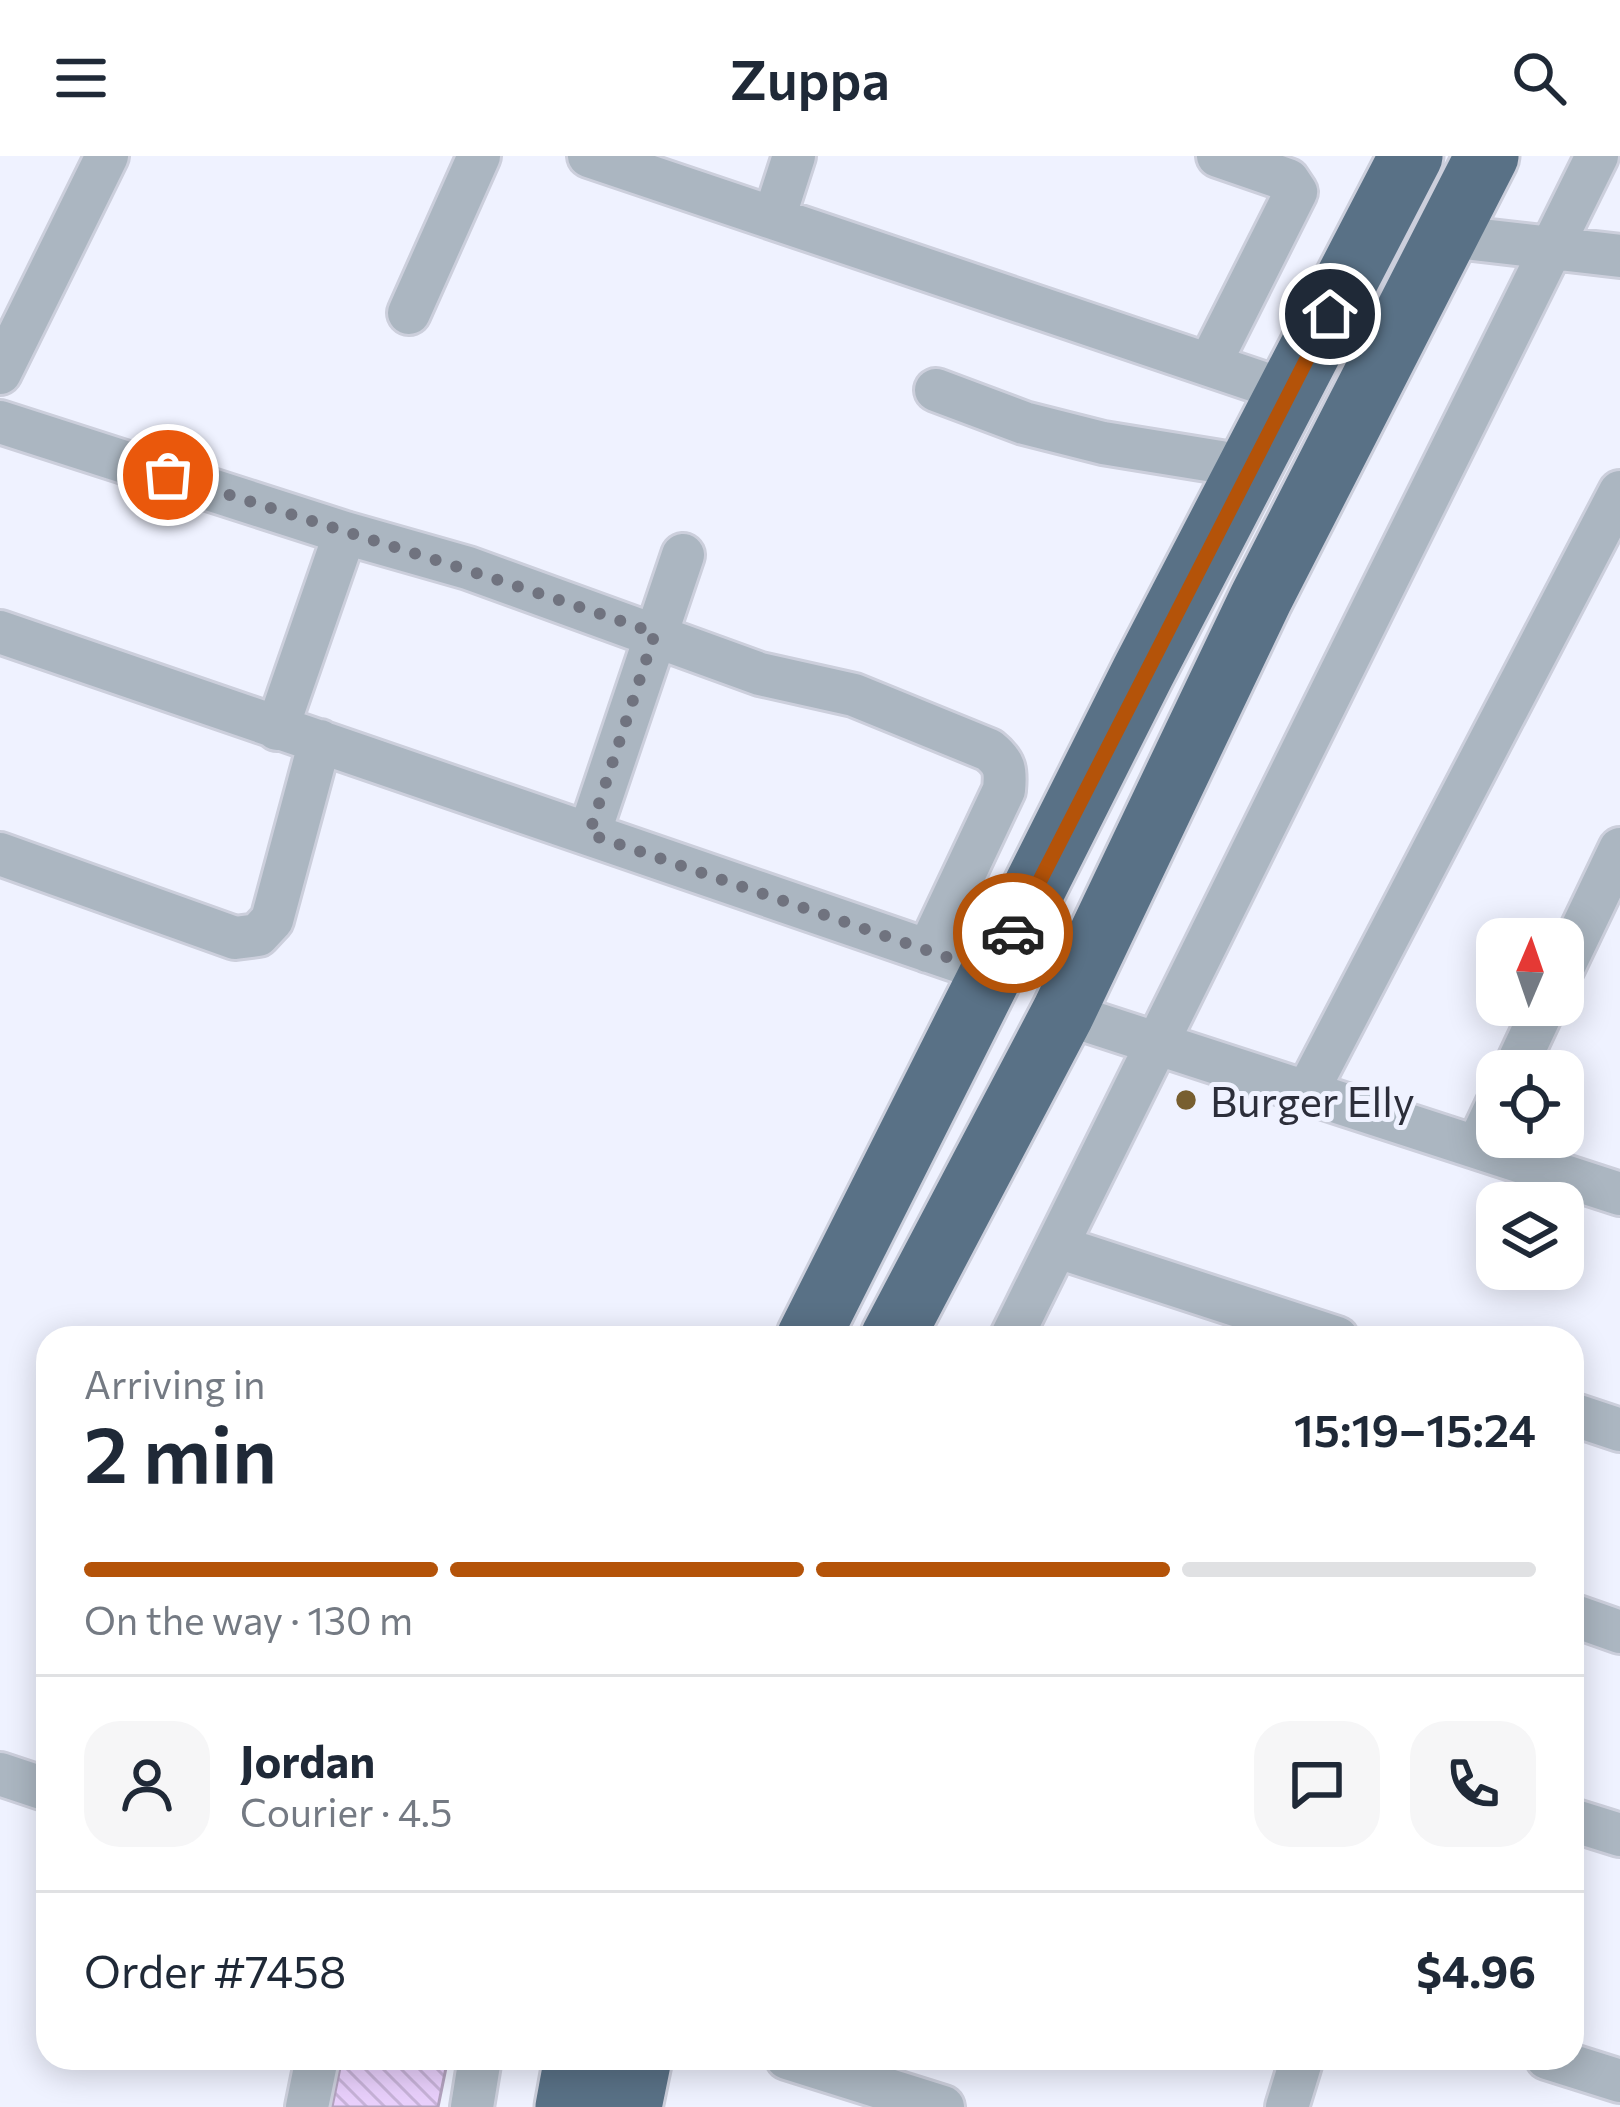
<!DOCTYPE html>
<html lang="en">
<head>
<meta charset="utf-8">
<style>
	:root { --surface:#fff; --page:#f6f6f7; --text:#1f2937; --muted:#747a83; --line:#e0e1e3; --accent:#b45309 }
	body { margin:0; font-family:Commissioner,sans-serif; background:var(--page); color:var(--text); height:100vh; display:flex; flex-direction:column; font-size:45px; white-space:nowrap }
	* { box-sizing:border-box; margin:0 }
	p { font-size:39px; color:var(--muted) }
	.icon { flex:none; width:66px; height:66px; fill:none; stroke:currentColor; stroke-width:2; stroke-linecap:round; stroke-linejoin:round }
	.map { position:relative; flex:1; overflow:hidden }
	.panel { position:absolute; left:36px; top:1170px; width:1548px; height:744px; display:flex; flex-direction:column; background:var(--surface); border-radius:36px; box-shadow:0 6px 30px #0003 }
	.panel>* { flex:none }
	.needle { width:78px; rotate:2deg }
	.controls { position:absolute; left:1476px; top:762px; display:grid; gap:24px }
	.controls a { display:grid; place-items:center; width:108px; height:108px; border-radius:24px; background:var(--surface); box-shadow:0 6px 30px #0003; font-size:60px }
	.pin { position:absolute; display:grid; place-items:center; width:102px; height:102px; color:#fff; margin:-51px; border:6px solid #fff; border-radius:50%; box-shadow:0 3px 12px #0007 }
	.courier { position:absolute; display:grid; place-items:center; width:120px; height:120px; margin:-60px; border:9px solid #b45309; border-radius:50%; background:#fff; color:#222; box-shadow:0 3px 15px #0007 }
	.headline em { font-style:normal; font-weight:600 }
	.headline div { display:flex; flex-direction:column-reverse }
	.headline { display:flex; align-items:center; justify-content:space-between; height:204px; padding:0 48px }
	h1 { font-size:78px; font-weight:600; line-height:90px }
	.bar { display:grid; grid-template-columns:repeat(4,1fr); gap:18px 12px; align-content:center; height:144px; padding:0 48px }
	.bar i { height:15px; border-radius:9px; background:var(--line) }
	.bar .on { background:var(--accent) }
	.bar p { grid-column:span 4 }
	.line { display:flex; align-items:center; gap:30px; padding:0 48px; border-top:3px solid var(--line) }
	.line div { flex:1 }
	.round { display:grid; place-items:center; flex:none; width:126px; height:126px; border-radius:36px; background:var(--page) }
	header { display:flex; justify-content:space-between; align-items:center; height:156px; padding:0 48px; background:var(--surface); font-size:54px; font-weight:600 }
	.map>svg:first-child { display:block }
	.building { fill:url(#building-back-hatch); stroke:#b3a3bf; stroke-width:3 }
	.lines { fill:none; stroke-linecap:round; stroke-linejoin:round }
	.minor-casing { stroke:#cccfdc; stroke-width:48 }
	.highway-casing { stroke:#cccfdc; stroke-width:69 }
	.minor { stroke:#abb6c1; stroke-width:42 }
	.highway { stroke:#597186; stroke-width:63 }
	.done { stroke:#70737f; stroke-width:12; stroke-dasharray:0 21.6 }
	.route { stroke:#b45309; stroke-width:15 }
	.poi-dot { fill:#785f30; stroke:#eff2ff; stroke-width:4.5 }
	.labels { text-anchor:middle; dominant-baseline:central; stroke-width:10; stroke-linejoin:round; paint-order:stroke }
	.poi-label { font-size:42px; fill:#2c2e3a; stroke:#eff2ff; text-anchor:start }
</style>
</head>
<body>
<header><svg class="icon" aria-label="menu" viewBox="0 0 24 24"><path d="M4 6h16M4 12h16M4 18h16"/></svg>Zuppa<svg class="icon" aria-label="search" viewBox="0 0 24 24"><circle cx="10" cy="10" r="6"/><path d="M15 15l6 6"/></svg></header>
<div class="map">
<svg width="1620" height="1951" viewBox="0 0 1620 1951">
	<defs>
		<pattern id="building-back-hatch" width="6" height="6" patternUnits="userSpaceOnUse" patternTransform="scale(3)"><rect width="6" height="6" fill="#e9d0fc"/><path d="M-1 5l2 2M0 0l6 6M5-1l2 2" fill="none" stroke="#c8b3d9"/></pattern>
	</defs>
	<rect width="100%" height="100%" fill="#eff2ff"/>
	<!-- building -->
	<path class="building" d="M342 1902H448L438 1951H332Z"/>
	<g class="lines">
		<!-- minor casing -->
		<g class="minor-casing">
			<path id="minor" d="M589 0 1289 236
				M774 62 794 0
				M1447 80 1620 100
				M409 157 479 0
				M1209 209 1296 36 1288 24 1218 0
				M0 217 107 0
				M936 234 1024 267 1103 287 1251 311
				M0 266 345 377 468 412 760 518 854 539 989 594C1005 607 1006 614 1004 634L928 795
				M0 476 993 817
				M277 573 345 377
				M589 678 683 399
				M0 698 235 782 258 779 272 764 320 585
				M1563 812 1620 693
				M1063 857 1620 1038
				M1514 915 1545 849
				M1307 936 1620 336
				M1477 991 1497 949
				M1058 1091 1337 1182
				M1011 1182 1597 0
				M1572 1258 1620 1274
				M1572 1459 1620 1476
				M0 1618 48 1634
				M1572 1664 1620 1679
				M787 1902 943 1951
				M1547 1902 1620 1925
				M307 1951 317 1902
				M472 1951 480 1902
				M1287 1951 1302 1902"/>
		</g>
		<!-- highway casing -->
		<g class="highway-casing">
			<path id="highway" d="M808 1182 1143 516 1411 0
				M892 1182 1063 857 1261 442 1487 0
				M567 1951 576 1902
				M630 1951 640 1902"/>
		</g>
		<!-- minor -->
		<use href="#minor" class="minor"/>
		<!-- highway -->
		<use href="#highway" class="highway"/>
	</g>
	<g class="lines">
		<!-- done -->
		<path class="done" d="M168 319C330 372 494 420 655 477L589 678 993 817 1013 777"/>
		<!-- route -->
		<path class="route" d="M1013 777 1330 158"/>
	</g>
	<!-- markers -->
	<circle class="poi-dot" cx="1186" cy="944" r="12"/>
	<g class="labels">
		<!-- poi labels -->
		<g class="poi-label">
			<text x="1210" y="944">Burger Elly</text>
		</g>
	</g>
</svg>
<div class="controls">
<a><svg class="needle" viewBox="-14 -14 28 28"><path d="M0-13l5 13h-10z" fill="#e53935"/><path d="M0 13l5-13h-10z" fill="#747a83"/></svg></a>
<a><svg class="icon" aria-label="locate" viewBox="0 0 24 24"><circle cx="12" cy="12" r="6"/><path d="M12 2v4M12 18v4M2 12h4M18 12h4"/></svg></a>
<a><svg class="icon" aria-label="layers" viewBox="0 0 24 24"><path d="M12 4l9 5-9 5-9-5zM3 14l9 5 9-5"/></svg></a>
</div>
<div class="pin" style="left:168px;top:319px;background:#ea580c"><svg class="icon" aria-label="bag" viewBox="0 0 24 24"><path d="M5 8h14l-1 12H6zM9 8a3 3 0 0 1 6 0"/></svg></div>
<div class="pin" style="left:1330px;top:158px;background:#1f2937"><svg class="icon" aria-label="home" viewBox="0 0 24 24"><path d="M3 11l9-7 9 7M6 9v11h12V9"/></svg></div>
<div class="courier" style="left:1013px;top:777px"><svg class="icon" aria-label="car" viewBox="0 0 24 24"><path d="M5 17H2v-5l4-1 3-4h7l3 4 3 1v5h-3M9 17h6M6 11h13"/><circle cx="7" cy="17" r="2"/><circle cx="17" cy="17" r="2"/></svg></div>
<section class="panel">
<div class="headline"><div><h1>2 min</h1><p>Arriving in</p></div><em>15:19–15:24</em></div>
<div class="bar"><i class="on"></i><i class="on"></i><i class="on"></i><i></i><p>On the way · 130 m</p></div>
<div class="line" style="height:216px"><a class="round"><svg class="icon" aria-label="person" viewBox="0 0 24 24"><circle cx="12" cy="8" r="4"/><path d="M4 21q1-7 8-7t8 7"/></svg></a><div><b>Jordan</b><p>Courier · 4.5</p></div><a class="round"><svg class="icon" aria-label="chat" viewBox="0 0 24 24"><path d="M4 5h16v11H9l-5 4z"/></svg></a><a class="round"><svg class="icon" aria-label="phone" viewBox="0 0 24 24"><path d="M5 4h4l2 5-3 2q2 4 5 5l2-3 5 2v4C11 20 4 13 5 4z"/></svg></a></div>
<div class="line" style="height:156px"><div>Order #7458</div><b>$4.96</b></div>
</section>
</div>
</body>
</html>
